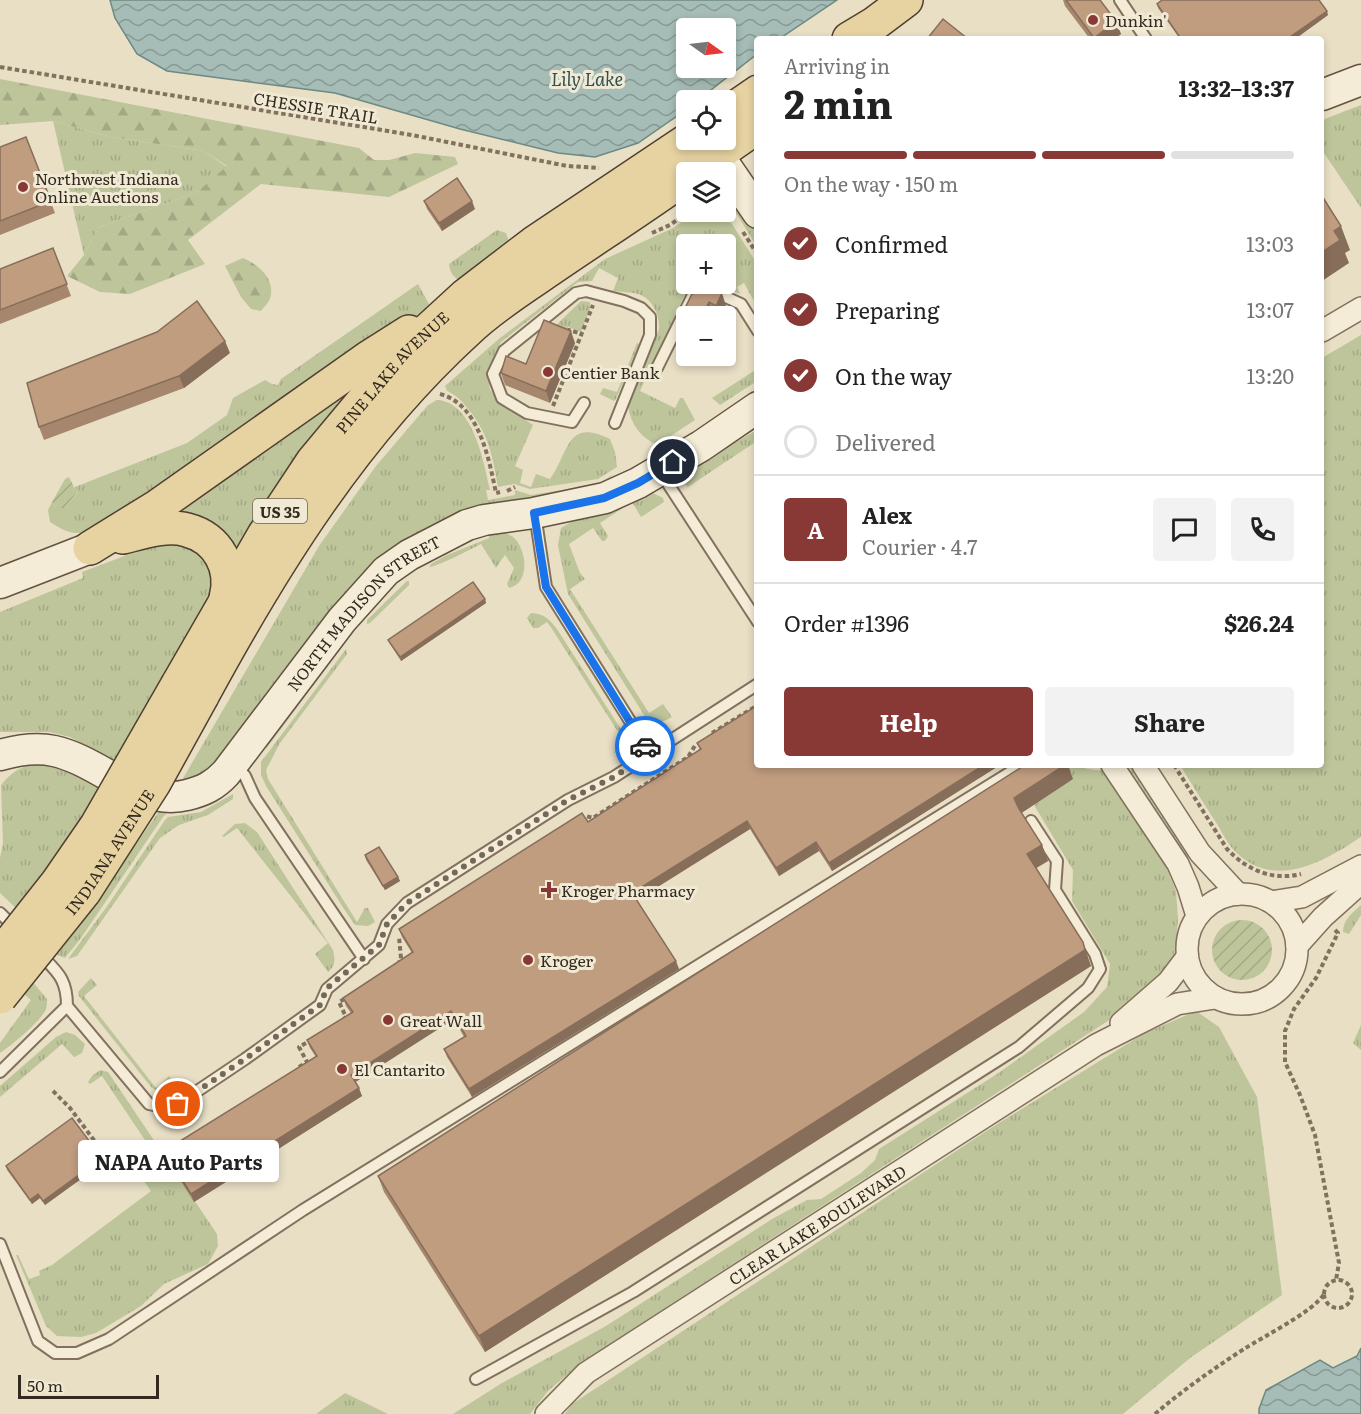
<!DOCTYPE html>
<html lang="en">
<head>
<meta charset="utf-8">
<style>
	:root { --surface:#fff; --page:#f2f2f2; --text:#222; --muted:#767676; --line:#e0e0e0; --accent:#883835 }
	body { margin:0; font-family:Literata,serif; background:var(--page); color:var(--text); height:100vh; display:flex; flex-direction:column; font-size:22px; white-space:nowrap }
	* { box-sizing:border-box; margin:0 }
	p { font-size:20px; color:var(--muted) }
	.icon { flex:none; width:33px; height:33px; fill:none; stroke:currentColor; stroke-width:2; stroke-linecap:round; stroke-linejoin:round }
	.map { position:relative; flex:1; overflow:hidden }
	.drawer { position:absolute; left:754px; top:36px; width:570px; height:732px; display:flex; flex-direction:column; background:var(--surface); border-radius:6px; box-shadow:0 3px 9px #0003 }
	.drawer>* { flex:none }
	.needle { width:39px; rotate:104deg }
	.fabs { position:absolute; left:676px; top:18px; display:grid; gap:12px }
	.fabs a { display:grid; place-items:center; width:60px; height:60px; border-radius:6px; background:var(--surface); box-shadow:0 3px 9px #0003; font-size:30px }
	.scale { position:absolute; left:18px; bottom:15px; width:141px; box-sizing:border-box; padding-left:6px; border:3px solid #33291f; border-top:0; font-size:16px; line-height:21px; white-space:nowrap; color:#33291f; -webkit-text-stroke:4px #f0e9d4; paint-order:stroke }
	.pin { position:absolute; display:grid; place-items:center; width:51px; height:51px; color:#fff; margin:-26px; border:3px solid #fff; border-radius:50%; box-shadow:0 2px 6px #0007 }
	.courier { position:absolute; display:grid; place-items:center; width:60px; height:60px; margin:-30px; border:4px solid #1a73e8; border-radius:50%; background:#fff; color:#222; box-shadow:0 2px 8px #0007 }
	.bubble { position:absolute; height:42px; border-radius:6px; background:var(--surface); box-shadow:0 3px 9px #0003; font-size:20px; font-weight:700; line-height:42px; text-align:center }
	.headline em { font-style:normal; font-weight:700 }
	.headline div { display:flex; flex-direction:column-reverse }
	.headline { display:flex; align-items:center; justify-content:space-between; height:102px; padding:0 30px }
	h1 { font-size:39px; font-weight:700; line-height:45px }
	.bar { display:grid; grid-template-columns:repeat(4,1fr); gap:9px 6px; align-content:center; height:72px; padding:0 30px }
	.bar i { height:8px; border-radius:4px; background:var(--line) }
	.bar .selected { background:var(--accent) }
	.bar p { grid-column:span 4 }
	.line { display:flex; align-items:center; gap:15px; padding:0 30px; border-top:2px solid var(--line) }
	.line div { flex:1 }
	.round { display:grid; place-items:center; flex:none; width:63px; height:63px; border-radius:6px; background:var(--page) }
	ol { padding:0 30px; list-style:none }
	li { display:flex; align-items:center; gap:18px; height:66px }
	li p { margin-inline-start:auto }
	li .icon { padding:6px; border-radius:50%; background:var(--accent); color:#fff; stroke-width:4 }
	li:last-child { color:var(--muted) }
	li i { width:33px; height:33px; border:3px solid var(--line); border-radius:50% }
	.primary-button { display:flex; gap:12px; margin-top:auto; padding:12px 30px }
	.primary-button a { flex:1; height:69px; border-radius:6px; background:var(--accent); color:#fff; font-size:24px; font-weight:700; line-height:69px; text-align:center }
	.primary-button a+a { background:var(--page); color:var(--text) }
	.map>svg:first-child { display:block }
	.grass { fill:url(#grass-tufts) }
	.forest { fill:url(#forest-firs) }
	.garden { fill:url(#garden-furrows) }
	.water { fill:url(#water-waves); stroke:#6e8983; stroke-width:1.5; fill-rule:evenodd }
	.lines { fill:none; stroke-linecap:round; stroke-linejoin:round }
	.lane-casing { stroke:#81715e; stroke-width:14 }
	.street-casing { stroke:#81715e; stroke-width:24 }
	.secondary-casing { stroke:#635341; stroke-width:33 }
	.primary-casing { stroke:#4f4031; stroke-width:36 }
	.path { stroke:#81715e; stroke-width:4; stroke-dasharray:4.5 3; stroke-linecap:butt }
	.lane { stroke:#f4ecd7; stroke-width:10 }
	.street { stroke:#f4ecd7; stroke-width:21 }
	.secondary { stroke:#f4ecd7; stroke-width:30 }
	.primary { stroke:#e7d3a2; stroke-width:33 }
	.primary-bridge-casing { stroke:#4f4031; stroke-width:36; stroke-linecap:butt }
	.primary-bridge { stroke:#e7d3a2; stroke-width:33 }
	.wall { fill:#a6876e }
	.shaded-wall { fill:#876e5a }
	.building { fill:#c19d80; stroke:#876e5a; stroke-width:1.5 }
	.done { stroke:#726959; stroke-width:6; stroke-dasharray:0 10.8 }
	.route { stroke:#1a73e8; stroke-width:8 }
	.poi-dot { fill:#883835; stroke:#f0e9d4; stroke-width:2 }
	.labels { text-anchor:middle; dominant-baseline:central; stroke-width:6; stroke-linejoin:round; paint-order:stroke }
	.shield { fill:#f0e9d4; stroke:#6c6355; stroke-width:1.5 }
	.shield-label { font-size:15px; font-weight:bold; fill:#33291f }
	.poi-label { font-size:16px; fill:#33291f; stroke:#f0e9d4; text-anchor:start }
	.street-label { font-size:16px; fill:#33291f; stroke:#f0e9d4 }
	.water-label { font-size:18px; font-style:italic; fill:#315150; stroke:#f0e9d4 }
</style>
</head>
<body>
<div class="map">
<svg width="1361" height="1414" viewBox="0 0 1361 1414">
	<defs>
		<pattern id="grass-tufts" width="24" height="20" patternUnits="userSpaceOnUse" patternTransform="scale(1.5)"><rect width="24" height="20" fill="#bec59b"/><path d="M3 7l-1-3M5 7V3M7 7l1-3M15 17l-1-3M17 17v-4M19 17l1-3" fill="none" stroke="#a4a985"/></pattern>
		<pattern id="forest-firs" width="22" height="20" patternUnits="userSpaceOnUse" patternTransform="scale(1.5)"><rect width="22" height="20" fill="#bec59b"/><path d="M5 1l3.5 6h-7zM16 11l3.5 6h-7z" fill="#a4a985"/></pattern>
		<pattern id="garden-furrows" width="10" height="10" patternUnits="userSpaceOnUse" patternTransform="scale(1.5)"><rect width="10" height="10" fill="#bec59b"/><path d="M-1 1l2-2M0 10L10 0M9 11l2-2" fill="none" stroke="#a4a985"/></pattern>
		<pattern id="water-waves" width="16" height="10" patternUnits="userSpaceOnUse" patternTransform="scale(1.5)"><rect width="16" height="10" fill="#a6bcb6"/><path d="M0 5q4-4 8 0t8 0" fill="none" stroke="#889993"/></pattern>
	</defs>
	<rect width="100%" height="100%" fill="#e8dfc5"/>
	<!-- grass -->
	<path class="grass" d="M1361 105V208L1322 150V120Z
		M53 121 111 137 204 151 227 167 196 193 99 227 84 255Z
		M726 197 745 212 757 232V247L738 216 734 211 726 208Z
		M695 212H712L729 219 757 264V303H755L744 283 737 287 740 294 717 284H726V244H687V284H696L692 286 684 296 640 391 675 408 680 398H683L695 420 657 445C641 438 631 424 628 407L659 329C660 315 652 298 638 294 630 292 621 292 613 291L618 278 599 268 592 281 578 282 501 342 487 371 490 389 497 400 533 425 515 466 523 470 520 483 531 487 536 474 550 479C570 451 566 418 610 439L615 452 617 467 598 479 530 489 514 484 498 487C493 457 488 432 468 409 462 401 456 395 447 391L445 386 500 338 605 259 673 228Z
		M497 230 506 233 509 241 459 280C452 276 450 272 449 264Z
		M418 284 429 304 426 309 91 533C85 532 81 533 75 533 66 532 58 527 50 522L48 510 52 502 56 508H65L78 492 75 487 187 443 227 415 233 398 265 380 272 384 278 385 281 379Z
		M581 301 590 302V309L581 332 568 327 564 338 549 332Z
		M1361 335V837C1322 863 1271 892 1232 848 1226 841 1222 832 1217 824 1204 804 1192 785 1180 765H1322V358Z
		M637 343 639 344 616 399 614 401 600 394 603 388 617 392Z
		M370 367 237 555 169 508Z
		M757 369V381L720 405 712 398Z
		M437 400C473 402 484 462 490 490H486L488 500 515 495V490L531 495 562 490 601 482 614 474 604 483 449 518 409 537 378 560 351 587 217 763 203 773 182 780 319 546 376 466 428 405Z
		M757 430V441L688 487 685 484 687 472 693 466Z
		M653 493 663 498 664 502 641 517 632 502 600 523 608 536 605 541H602L593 528 569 544 580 573 585 579 570 589 649 713 663 704 672 717C661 724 653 723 644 715L568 594 558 545 561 528 573 521Z
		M499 531C503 532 508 534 512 536 527 547 531 584 509 588L507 584 514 568 505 555 496 568 481 544C471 549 437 567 429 567L431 564 447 555 489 538V533Z
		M179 539 213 562 214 592 116 763 70 737 49 732H0V612L83 578 82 572 135 552Z
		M407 581H409V585L370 623 367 624V620Z
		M531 613C545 614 549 619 557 629L624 734V741L618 752 614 753 622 738 550 626 547 622 538 628H533L527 618Z
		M340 648V650L266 749 269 740Z
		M346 649 347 654 280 743 266 770 268 779 357 922 365 908H368L375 922 368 926 355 925 344 909 266 786 261 775V762Z
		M48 762 78 774 109 793 18 910 0 893V858L3 843 1 785C15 768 26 764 48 762Z
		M1064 765C1078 765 1088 771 1102 770L1164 861 1176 891 1178 918 1176 948 1171 964 1154 987 1117 1015 583 1361 548 1391 530 1414H453L502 1383 606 1326 772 1219 807 1200 821 1199 861 1173 875 1160 879 1149 997 1074 1084 1012 1107 987 1110 964 1072 901 1073 870 1034 805Z
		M228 790 230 791C215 808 188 812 167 813L163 817 81 938 65 958 57 955 160 810Z
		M233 794V799L208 815 179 825 160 838 77 956 68 959 108 905 165 820 168 817 201 812Z
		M245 823 257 832 333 950C335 958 336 966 328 972L315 954 328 943 323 937 237 828 224 837 222 836 235 824Z
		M1361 905V915L1349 934 1343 932C1343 920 1352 913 1361 905Z
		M0 943 47 999C47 1001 47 1006 46 1009 42 1020 11 1046 0 1053V1043L31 1000 0 974Z
		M91 978 97 985 84 996 156 1088 169 1076 176 1084C171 1094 160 1094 151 1087L79 996 78 992Z
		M1196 1011 1219 1027 1257 1097 1282 1295 1190 1358 1123 1414H565L572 1404 991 1128 1145 1033Z
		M1361 1025V1050L1353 1043Z
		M66 1032 75 1035 85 1044 82 1053 74 1057 62 1044 0 1097V1086L56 1037Z
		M100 1070 108 1072 217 1234 218 1246 208 1264 164 1284 141 1306 96 1333 81 1337 57 1336 46 1326 16 1255H18L29 1279 40 1275 39 1271 52 1265 151 1191 138 1173 140 1168 157 1158 102 1076 90 1084 88 1082 92 1076Z
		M345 1393 388 1414H316Z"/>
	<!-- forest -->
	<path class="forest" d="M0 79 359 148 374 160H389L415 153 455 157 458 164 389 197 261 184 188 240 205 264 130 294 100 292 67 276 84 255 99 227 196 193 227 166 204 151 111 137 53 121 0 125Z
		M243 258C259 265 276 279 270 299 268 303 263 308 261 311L251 309 241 297 225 266Z"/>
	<!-- garden -->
	<path class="garden" d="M69 477 74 487 78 491 65 508H56L52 502 65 479Z
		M1123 765H1134L1191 854 1187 858 1159 823Z
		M1212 950a30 30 0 1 1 60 0a30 30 0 1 1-60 0Z"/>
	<!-- water -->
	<path class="water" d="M110 0H837L779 39H758L757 54 698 100H687V109L638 143 595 157 558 153 460 129 335 93 167 71 137 54 115 18ZM687 28H726V68H687Z
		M1361 1348V1414H1259V1409L1266 1390 1320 1360 1333 1368 1357 1356Z"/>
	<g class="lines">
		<!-- lane casing -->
		<g class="lane-casing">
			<path id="lane" d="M1120 0 1146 39
				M657 368 693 295 699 289 706 288 741 304 758 331
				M584 403 572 422 527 413 502 398 493 374 504 351 576 293 586 291 624 301 641 308 650 317V335L615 423
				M661 473 758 622
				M535 514 546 587 650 753
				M234 763 245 776 255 798 364 959
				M0 913 16 929
				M39 953C57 972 67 978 67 1006L149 1104 163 1107 178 1104 245 1059 320 1005 327 989 379 945 387 924 407 903 568 800 614 777 758 684
				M0 1072 67 1006
				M0 1244 38 1341 55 1353H77L109 1339 303 1210 1022 765
				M476 1379 633 1292 1019 1047 1088 988 1100 969 1095 954 1055 890 1057 861 1031 821"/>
		</g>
		<!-- street casing -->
		<g class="street-casing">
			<g id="street">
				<path d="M1322 331 1361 308"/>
				<path d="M1112 765 1178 864 1188 887 1197 916"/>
				<path d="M1143 765 1200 853 1238 894"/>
				<circle cx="1242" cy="949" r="55"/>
				<path d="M1271 902 1302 897 1361 866"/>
				<path d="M1297 946 1323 917 1361 883"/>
				<path d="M1121 1023 1168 982 1187 957"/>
				<path id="s1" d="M546 1414 586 1373 1096 1045 1177 1004 1215 998"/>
			</g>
		</g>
		<!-- secondary casing -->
		<g class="secondary-casing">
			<g id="secondary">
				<path d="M1322 95 1361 80"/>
				<path d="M708 140 758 213"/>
				<path d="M0 583 90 548"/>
				<path id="s2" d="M0 755C18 750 36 747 54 751 100 761 138 807 187 795 203 791 214 786 226 773L342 620 386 571 409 555 467 525 484 520 534 513 605 498 638 483 701 446 758 407"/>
			</g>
		</g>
		<!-- primary casing -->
		<g class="primary-casing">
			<g id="primary">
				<path d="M849 39 874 24 906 0"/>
				<path d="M726 114 758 92"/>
				<path d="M692 172 758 126"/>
				<path d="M123 537C143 532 167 524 187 530 218 538 234 568 226 598"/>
				<path d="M90 548 158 506 368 358 409 332"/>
				<path id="s3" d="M178 684 264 535 313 461 404 352 466 295 534 243 688 140"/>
				<path d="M202 696C274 563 355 433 468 330 488 311 513 294 537 278 586 244 638 211 687 176"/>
			</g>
		</g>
		<!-- path -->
		<path class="path" d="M0 67 412 135 567 166 599 168
			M743 232 758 255
			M652 233 670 225 688 212
			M568 333 569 330 582 334
			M440 394C479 404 489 459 496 493L500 492
			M553 406 593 305
			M507 491 515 487
			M712 733 758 705
			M1174 765 1227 849C1247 870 1272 881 1301 874
			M581 820 586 816 593 818 688 757 696 744
			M1335 930 1338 933 1316 978 1294 1009 1285 1031V1062L1300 1095 1315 1135 1339 1263 1336 1280
			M398 965 401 958 399 937
			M343 1020 346 1017 339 1002 346 998
			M299 1067 307 1062 299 1047 311 1040
			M53 1091 70 1108 105 1155
			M1324 1294a14 14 0 1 1 28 0a14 14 0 1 1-28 0Z
			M1155 1414C1183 1390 1213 1369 1244 1349 1264 1336 1313 1312 1324 1294"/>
		<!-- lane -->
		<use href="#lane" class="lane"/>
		<!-- street -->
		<use href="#street" class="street"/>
		<!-- secondary -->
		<use href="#secondary" class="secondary"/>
		<!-- primary -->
		<use href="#primary" class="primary"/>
		<!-- primary-bridge casing -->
		<g class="primary-bridge-casing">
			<g id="primary-bridge">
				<path d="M0 955 57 883 97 825 178 684"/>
				<path id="s4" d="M0 997 84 892 154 783 202 696"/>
			</g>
		</g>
		<!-- primary-bridge -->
		<use href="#primary-bridge" class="primary-bridge"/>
	</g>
	<!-- wall -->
	<path class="wall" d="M1063 0H1100L1121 34 1114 39H1090L1065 6Z
		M1157 4 1328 15 1295 39H1180L1158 8Z
		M26 137 55 213 0 235V147Z
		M424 201 475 209 442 231 427 209Z
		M53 248 71 296 0 324V269Z
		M692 294 726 306 721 316H717L713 315 687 316V346L685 345 680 332Z
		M575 343 550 403 505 385 501 373 526 364Z
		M230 353 184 388 44 440 39 427Z
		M485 599 486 603 401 661 390 644 388 640Z
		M697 743 758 765H1000L832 871 819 851 779 876 750 829 637 900 679 969 472 1097 447 1057 444 1049 464 1037 454 1019 355 1082 362 1096 194 1202 167 1159 164 1151 316 1057 310 1048 307 1040 351 1013 346 1006 343 998 412 953 402 937 399 929 588 822 700 750Z
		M1073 779 1021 813 1042 845 1048 861 1036 868 1091 966 485 1352 384 1192 378 1176Z
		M365 855 398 877 400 881 385 890 366 860Z
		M102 1158 103 1163 45 1205 40 1198 32 1204 7 1170 6 1166Z"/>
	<!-- shaded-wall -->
	<path class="shaded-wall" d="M1327 11 1328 15 1295 39H1287Z
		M1116 21 1121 34 1114 39H1094Z
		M472 201 475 209 442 231 439 223Z
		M1341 226 1350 250 1345 253 1349 263 1322 281V252L1334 231Z
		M722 293 726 306 721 316H720L716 306Z
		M709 302 713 315 712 316H702Z
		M571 331 575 343 550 403 546 391Z
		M225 341 230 353 184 388 179 376Z
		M485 599 486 603 401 661 400 657Z
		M984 765H1000L832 871 829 863Z
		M1065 765H1068L1073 779 1020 814 1014 798Z
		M747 821 750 829 635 901 632 893Z
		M816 842 819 851 779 876 776 868Z
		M1042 845 1048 861 1033 870 1027 854Z
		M398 877 400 881 385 890 383 886Z
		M1083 942 1091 966 485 1352 479 1336Z
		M676 961 679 969 472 1097 469 1089Z
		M451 1011 454 1019 354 1083 351 1075Z
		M359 1088 362 1096 194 1202 191 1194Z
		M102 1158 103 1163 45 1205 43 1201Z
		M38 1194 40 1198 32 1204 30 1200Z"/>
	<!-- building -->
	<path class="building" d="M1066 0H1100L1116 21 1094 38Z
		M1162 0H1319L1327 11 1287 39H1181L1157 4Z
		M943 19 968 39H927Z
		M26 137 51 201 0 221V147Z
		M457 178 472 201 439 223 424 201Z
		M1322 196 1341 226 1334 231 1340 240 1322 252Z
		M53 248 67 284 0 310V269Z
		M707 287 722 293 716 306 709 302 702 316H687V336L680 332 678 322 692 294 705 291Z
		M197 301 225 341 179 376 39 427 27 383 157 332Z
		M544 320 571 331 546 391 501 373 506 356 526 364Z
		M473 582 485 599 400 657 388 640Z
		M758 705V765H984L829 863 816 842 776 868 747 821 632 893 676 961 469 1089 444 1049 466 1036 451 1011 351 1075 359 1088 191 1194 164 1151 317 1056 307 1040 353 1012 343 998 413 952 399 929 582 813 588 822 701 749 697 743Z
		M1025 765H1065L1014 798 1019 809 1042 845 1027 854 1083 942 1085 950 479 1336 378 1176Z
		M379 847 398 877 383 886 365 855Z
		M72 1118 102 1158 43 1201 38 1194 30 1200 6 1166Z"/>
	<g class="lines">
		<!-- done -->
		<path class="done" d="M178 1104 245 1059 320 1005 327 988 379 945 387 924 407 903 568 800 614 777 650 753 645 746"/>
		<!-- route -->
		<path class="route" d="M645 746 546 587 534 513 604 498 638 483 673 462"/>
	</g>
	<!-- markers -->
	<g class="poi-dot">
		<circle cx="1093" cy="20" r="6"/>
		<circle cx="23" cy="187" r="6"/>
		<circle cx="548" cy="372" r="6"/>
		<path d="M546 881h6v6h6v6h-6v6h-6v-6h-6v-6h6z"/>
		<circle cx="528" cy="960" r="6"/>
		<circle cx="388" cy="1020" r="6"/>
		<circle cx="342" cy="1069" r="6"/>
	</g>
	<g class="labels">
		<!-- shield labels -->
		<rect class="shield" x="253" y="499" width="54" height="24" rx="4.5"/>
		<g class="shield-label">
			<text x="280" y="511">US 35</text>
		</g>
		<!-- poi labels -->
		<g class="poi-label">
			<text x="1105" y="20">Dunkin'</text>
			<text x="35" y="178">Northwest Indiana<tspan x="35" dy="18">Online Auctions</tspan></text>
			<text x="560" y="372">Centier Bank</text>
			<text x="561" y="890">Kroger Pharmacy</text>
			<text x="540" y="960">Kroger</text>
			<text x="400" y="1020">Great Wall</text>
			<text x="354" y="1069">El Cantarito</text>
		</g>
		<!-- street labels -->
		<g class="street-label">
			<text transform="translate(316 107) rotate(9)">CHESSIE TRAIL</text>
			<text stroke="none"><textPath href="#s3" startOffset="380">PINE LAKE AVENUE</textPath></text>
			<text stroke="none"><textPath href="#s2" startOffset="456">NORTH MADISON STREET</textPath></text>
			<text stroke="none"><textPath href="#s4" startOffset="182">INDIANA AVENUE</textPath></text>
			<text stroke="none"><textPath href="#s1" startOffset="332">CLEAR LAKE BOULEVARD</textPath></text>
		</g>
		<!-- water labels -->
		<g class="water-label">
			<text x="587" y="78">Lily Lake</text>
		</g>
	</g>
</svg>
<div class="fabs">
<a><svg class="needle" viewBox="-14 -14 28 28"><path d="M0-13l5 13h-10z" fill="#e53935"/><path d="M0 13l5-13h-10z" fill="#767676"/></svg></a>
<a><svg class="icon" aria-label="locate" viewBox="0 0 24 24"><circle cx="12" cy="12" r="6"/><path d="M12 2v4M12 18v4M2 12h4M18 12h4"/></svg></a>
<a><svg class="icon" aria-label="layers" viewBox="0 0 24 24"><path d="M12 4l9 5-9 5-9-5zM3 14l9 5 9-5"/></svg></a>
<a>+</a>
<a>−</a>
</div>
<div class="scale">50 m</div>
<div class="pin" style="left:178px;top:1104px;background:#ea580c"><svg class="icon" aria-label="bag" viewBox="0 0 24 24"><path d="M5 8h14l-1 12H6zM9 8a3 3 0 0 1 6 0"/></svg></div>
<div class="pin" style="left:673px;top:462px;background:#1f2937"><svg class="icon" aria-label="home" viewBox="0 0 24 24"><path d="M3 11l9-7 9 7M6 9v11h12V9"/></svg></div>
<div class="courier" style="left:645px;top:746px"><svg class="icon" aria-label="car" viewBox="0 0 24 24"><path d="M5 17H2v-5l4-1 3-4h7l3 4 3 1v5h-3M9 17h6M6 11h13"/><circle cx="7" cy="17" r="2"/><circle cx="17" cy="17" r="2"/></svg></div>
<div class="bubble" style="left:78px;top:1140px;width:201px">NAPA Auto Parts</div>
<section class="drawer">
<div class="headline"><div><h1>2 min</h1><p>Arriving in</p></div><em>13:32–13:37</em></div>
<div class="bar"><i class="selected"></i><i class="selected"></i><i class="selected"></i><i></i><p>On the way · 150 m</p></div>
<ol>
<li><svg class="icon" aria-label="check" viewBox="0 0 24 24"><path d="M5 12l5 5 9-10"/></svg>Confirmed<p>13:03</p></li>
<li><svg class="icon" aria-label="check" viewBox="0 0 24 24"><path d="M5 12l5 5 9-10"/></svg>Preparing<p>13:07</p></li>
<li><svg class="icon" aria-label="check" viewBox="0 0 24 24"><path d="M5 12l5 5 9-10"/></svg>On the way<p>13:20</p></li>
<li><i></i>Delivered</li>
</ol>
<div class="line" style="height:108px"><b class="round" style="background:var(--accent);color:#fff">A</b><div><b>Alex</b><p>Courier · 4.7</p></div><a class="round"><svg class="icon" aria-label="chat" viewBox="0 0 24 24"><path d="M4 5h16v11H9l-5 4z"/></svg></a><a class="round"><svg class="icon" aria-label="phone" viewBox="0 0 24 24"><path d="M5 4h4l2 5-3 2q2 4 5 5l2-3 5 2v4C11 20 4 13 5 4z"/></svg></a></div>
<div class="line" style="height:78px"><div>Order #1396</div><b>$26.24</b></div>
<div class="primary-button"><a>Help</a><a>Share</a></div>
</section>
</div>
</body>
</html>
